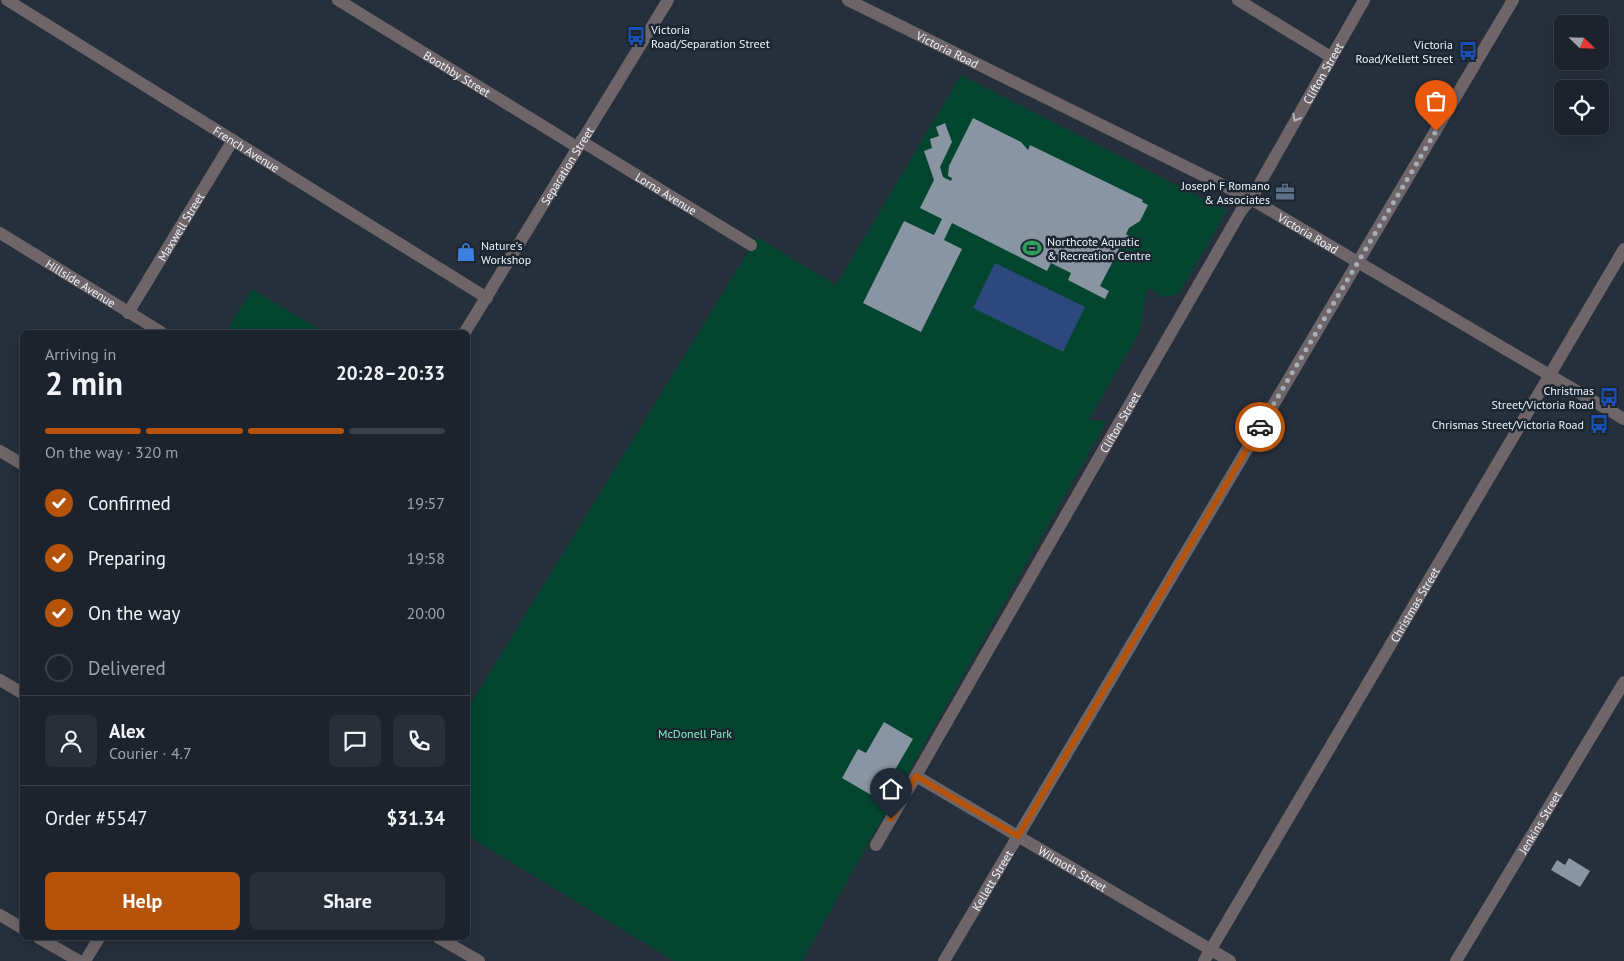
<!DOCTYPE html>
<html lang="en">
<head>
<meta charset="utf-8">
<style>
	:root { --surface:#1c232d; --page:#292f39; --text:#f1f3f6; --muted:#a0a4aa; --line:#3a4049; --accent:#b45309 }
	body { margin:0; font-family:"PT Sans",sans-serif; background:var(--page); color:var(--text); height:100vh; display:flex; flex-direction:column; font-size:19px; white-space:nowrap }
	* { box-sizing:border-box; margin:0 }
	p { font-size:16px; color:var(--muted) }
	.icon { flex:none; width:28px; height:28px; fill:none; stroke:currentColor; stroke-width:2; stroke-linecap:round; stroke-linejoin:round }
	.map { position:relative; flex:1; overflow:hidden }
	.details { position:absolute; left:20px; top:330px; width:450px; height:610px; display:flex; flex-direction:column; background:var(--surface); border-radius:8px; box-shadow:0 5px 20px #0002,0 0 0 1px var(--line) }
	.details>* { flex:none }
	.needle { width:32px; rotate:113deg }
	.buttons { position:absolute; left:1554px; top:15px; display:grid; gap:10px }
	.buttons a { display:grid; place-items:center; width:55px; height:55px; border-radius:8px; background:var(--surface); box-shadow:0 5px 20px #0002,0 0 0 1px var(--line); font-size:25px }
	.pin { position:absolute; display:grid; place-items:center; width:42px; height:42px; color:#fff; margin:-51px -21px; border-radius:50% 50% 50% 0; rotate:-45deg; box-shadow:0 0 5px #0007 }
	.pin .icon { rotate:45deg }
	.courier { position:absolute; display:grid; place-items:center; width:50px; height:50px; margin:-25px; border:4px solid #b45309; border-radius:50%; background:#fff; color:#222; box-shadow:0 1px 6px #0007 }
	.headline em { font-style:normal; font-weight:700 }
	.headline div { display:flex; flex-direction:column-reverse }
	.headline { display:flex; align-items:center; justify-content:space-between; height:85px; padding:0 25px }
	h1 { font-size:32px; font-weight:700; line-height:38px }
	.bar { display:grid; grid-template-columns:repeat(4,1fr); gap:8px 5px; align-content:center; height:60px; padding:0 25px }
	.bar i { height:6px; border-radius:4px; background:var(--line) }
	.bar .on { background:var(--accent) }
	.bar p { grid-column:span 4 }
	.line { display:flex; align-items:center; gap:12px; padding:0 25px; border-top:1px solid var(--line) }
	.line div { flex:1 }
	.round { display:grid; place-items:center; flex:none; width:52px; height:52px; border-radius:8px; background:var(--page) }
	ol { padding:0 25px; list-style:none }
	li { display:flex; align-items:center; gap:15px; height:55px }
	li p { margin-inline-start:auto }
	li .icon { padding:5px; border-radius:50%; background:var(--accent); color:#fff; stroke-width:4 }
	li:last-child { color:var(--muted) }
	li i { width:28px; height:28px; border:2px solid var(--line); border-radius:50% }
	.button { display:flex; gap:10px; margin-top:auto; padding:10px 25px }
	.button a { flex:1; height:58px; border-radius:8px; background:var(--accent); color:#fff; font-size:20px; font-weight:700; line-height:58px; text-align:center }
	.button a+a { background:var(--page); color:var(--text) }
	.map>svg:first-child { display:block }
	.green { fill:#03452e }
	.water { fill:#2d487d }
	.building { fill:#8995a3 }
	.lines { fill:none; stroke-linecap:round; stroke-linejoin:round }
	.minor { stroke:#6d6567; stroke-width:12 }
	.tertiary { stroke:#6d6567; stroke-width:12 }
	.oneway { stroke:#b3b3b8 }
	.done { stroke:#a7aeb8; stroke-width:5; stroke-dasharray:0 9 }
	.route { stroke:#b45309; stroke-width:6 }
	.labels { text-anchor:middle; dominant-baseline:central; stroke-width:5; stroke-linejoin:round; paint-order:stroke }
	.poi-label { font-size:12px; fill:#edf3fb; stroke:#1c2631; text-anchor:end }
	.street-label { font-size:12px; fill:#edf3fb; stroke:#1c2631 }
	.park-label { font-size:12px; fill:#81f1c0; stroke:#1c2631 }
</style>
</head>
<body>
<div class="map">
<svg width="1624" height="961" viewBox="0 0 1624 961">
	<rect width="100%" height="100%" fill="#262f3c"/>
	<!-- green -->
	<path class="green" d="M961 75 1227 211 1179 294 1164 297 1147 288 1140 331 1089 420 1107 421 802 961H674L468 836V708L757 237 836 285Z
		M252 289 324 332H226Z"/>
	<!-- water -->
	<path class="water" d="M995 263 1085 307 1063 352 973 308Z"/>
	<!-- building -->
	<path class="building" d="M973 118 1021 142 1028 150 1030 145 1143 200 1142 202 1148 205 1140 221 1129 228 1126 234 1129 236 1123 240 1117 253 1119 256 1113 261 1100 286 1109 291 1105 299 1068 280 1071 273 1051 263 1047 271 952 223 944 240 962 249 921 332 863 303 904 221 934 235 942 219 920 208 934 180 924 151 932 148 930 139 939 136 936 127 945 123 952 142 940 167 943 177 951 181 952 178 948 176 949 166Z
		M884 722 913 739 878 799 842 778 858 749 866 753Z
		M1569 858 1590 871 1580 887 1551 870 1557 860 1565 865Z"/>
	<g class="lines">
		<!-- minor -->
		<g class="minor">
			<path id="s1" d="M7 0 487 298"/>
			<path id="s2" d="M338 0 577 147"/>
			<path d="M1238 0 1331 57"/>
			<path id="s3" d="M581 141 751 245"/>
			<path id="s4" d="M0 233 161 332"/>
			<path id="s5" d="M128 313 233 140"/>
			<path d="M0 451 22 464"/>
			<path d="M0 680 22 693"/>
			<path id="s6" d="M916 776 1230 961"/>
			<path id="s7" d="M876 845 1241 211 1251 199 1364 0"/>
			<path d="M0 915 22 928"/>
			<path d="M39 938 79 961"/>
			<path d="M439 938 479 961"/>
			<path id="s8" d="M944 961 1513 0"/>
			<path id="s9" d="M1204 961 1624 249"/>
			<path id="s10" d="M1456 961 1624 682"/>
		</g>
		<!-- tertiary -->
		<g class="tertiary">
			<path id="s11" d="M848 0 1251 199 1624 419"/>
			<path id="s12" d="M465 332 668 0"/>
			<path d="M85 961 99 938"/>
		</g>
	</g>
	<!-- one-way arrows -->
	<defs><path id="oneway-chevron" d="M-2-3.5L2.5 0L-2 3.5" fill="none" stroke-width="1.6" stroke-linecap="round" stroke-linejoin="round" transform="scale(1.25)"/></defs>
	<use class="oneway" href="#oneway-chevron" transform="translate(1296 118) rotate(120)"/>
	<g class="lines">
		<!-- done -->
		<path class="done" d="M1260 427 1436 131"/>
		<!-- route -->
		<path class="route" d="M891 819 916 776 1018 836 1260 427"/>
	</g>
	<!-- icons -->
	<defs>
		<g id="bus-bare" transform="scale(1.5)"><path d="M-5-6H5V4H4V6H2V4H-2V6H-4V4H-5ZM-3.5-4V0h7V-4ZM-3.5 1.2v1.5H-2V1.2ZM2 1.2v1.5H3.5V1.2Z" fill="#1a4fb4" stroke="#1c2631" stroke-width="2.5" paint-order="stroke"/></g>
		<g id="office-bare" transform="scale(1.5)"><path d="M-6-3h4V-5.5h4V-3h4V5H-6ZM-1-4.5V-3h2v-1.5ZM-6 0V1H6V0Z" fill="#5c6f8a" stroke="#1c2631" stroke-width="2.5" paint-order="stroke"/></g>
		<g id="stadium-bare" transform="scale(1.5)"><path d="M0-5a6.5 5 0 1 0 0 10a6.5 5 0 1 0 0-10ZM-3.5-1.8h7v3.6h-7Z" fill="#2e9e5b" stroke="#1c2631" stroke-width="2.5" paint-order="stroke"/></g>
		<g id="shop-bare" transform="scale(1.5)"><path d="M-5-2.5h2.3a2.7 3.5 0 0 1 5.4 0H5L5.5 6h-11ZM-1.5-2.5h3a1.5 2.3 0 0 0-3 0Z" fill="#3f7fe0" stroke="#1c2631" stroke-width="2.5" paint-order="stroke"/></g>
	</defs>
	<g fill-rule="evenodd">
		<use href="#bus-bare" x="636" y="36"/>
		<use href="#bus-bare" x="1468" y="51"/>
		<use href="#office-bare" x="1285" y="192"/>
		<use href="#stadium-bare" x="1032" y="248"/>
		<use href="#shop-bare" x="466" y="252"/>
		<use href="#bus-bare" x="1609" y="397"/>
		<use href="#bus-bare" x="1599" y="424"/>
	</g>
	<g class="labels">
		<!-- poi labels -->
		<g class="poi-label">
			<text x="651" y="29" text-anchor="start">Victoria<tspan x="651" dy="14">Road/Separation Street</tspan></text>
			<text x="1453" y="44">Victoria<tspan x="1453" dy="14">Road/Kellett Street</tspan></text>
			<text x="1270" y="185">Joseph F Romano<tspan x="1270" dy="14">&amp; Associates</tspan></text>
			<text x="1047" y="241" text-anchor="start">Northcote Aquatic<tspan x="1047" dy="14">&amp; Recreation Centre</tspan></text>
			<text x="481" y="245" text-anchor="start">Nature's<tspan x="481" dy="14">Workshop</tspan></text>
			<text x="1594" y="390">Christmas<tspan x="1594" dy="14">Street/Victoria Road</tspan></text>
			<text x="1584" y="424">Chrismas Street/Victoria Road</text>
		</g>
		<!-- street labels -->
		<g class="street-label">
			<text stroke="none"><textPath href="#s11" startOffset="111">Victoria Road</textPath></text>
			<text stroke="none"><textPath href="#s7" startOffset="892">Clifton Street</textPath></text>
			<text stroke="none"><textPath href="#s2" startOffset="140">Boothby Street</textPath></text>
			<text stroke="none"><textPath href="#s1" startOffset="282">French Avenue</textPath></text>
			<text stroke="none"><textPath href="#s12" startOffset="195">Separation Street</textPath></text>
			<text stroke="none"><textPath href="#s3" startOffset="100">Lorna Avenue</textPath></text>
			<text stroke="none"><textPath href="#s5" startOffset="101">Maxwell Street</textPath></text>
			<text stroke="none"><textPath href="#s11" startOffset="516">Victoria Road</textPath></text>
			<text stroke="none"><textPath href="#s4" startOffset="95">Hillside Avenue</textPath></text>
			<text stroke="none"><textPath href="#s7" startOffset="488">Clifton Street</textPath></text>
			<text stroke="none"><textPath href="#s9" startOffset="414">Christmas Street</textPath></text>
			<text stroke="none"><textPath href="#s10" startOffset="162">Jenkins Street</textPath></text>
			<text stroke="none"><textPath href="#s6" startOffset="182">Wilmoth Street</textPath></text>
			<text stroke="none"><textPath href="#s8" startOffset="94">Kellett Street</textPath></text>
		</g>
		<!-- park labels -->
		<g class="park-label">
			<text x="695" y="733">McDonell Park</text>
		</g>
	</g>
</svg>
<div class="buttons">
<a><svg class="needle" viewBox="-14 -14 28 28"><path d="M0-13l5 13h-10z" fill="#e53935"/><path d="M0 13l5-13h-10z" fill="#a0a4aa"/></svg></a>
<a><svg class="icon" aria-label="locate" viewBox="0 0 24 24"><circle cx="12" cy="12" r="6"/><path d="M12 2v4M12 18v4M2 12h4M18 12h4"/></svg></a>
</div>
<div class="pin" style="left:1436px;top:131px;background:#ea580c"><svg class="icon" aria-label="bag" viewBox="0 0 24 24"><path d="M5 8h14l-1 12H6zM9 8a3 3 0 0 1 6 0"/></svg></div>
<div class="pin" style="left:891px;top:819px;background:#1f2937"><svg class="icon" aria-label="home" viewBox="0 0 24 24"><path d="M3 11l9-7 9 7M6 9v11h12V9"/></svg></div>
<div class="courier" style="left:1260px;top:427px"><svg class="icon" aria-label="car" viewBox="0 0 24 24"><path d="M5 17H2v-5l4-1 3-4h7l3 4 3 1v5h-3M9 17h6M6 11h13"/><circle cx="7" cy="17" r="2"/><circle cx="17" cy="17" r="2"/></svg></div>
<section class="details">
<div class="headline"><div><h1>2 min</h1><p>Arriving in</p></div><em>20:28–20:33</em></div>
<div class="bar"><i class="on"></i><i class="on"></i><i class="on"></i><i></i><p>On the way · 320 m</p></div>
<ol>
<li><svg class="icon" aria-label="check" viewBox="0 0 24 24"><path d="M5 12l5 5 9-10"/></svg>Confirmed<p>19:57</p></li>
<li><svg class="icon" aria-label="check" viewBox="0 0 24 24"><path d="M5 12l5 5 9-10"/></svg>Preparing<p>19:58</p></li>
<li><svg class="icon" aria-label="check" viewBox="0 0 24 24"><path d="M5 12l5 5 9-10"/></svg>On the way<p>20:00</p></li>
<li><i></i>Delivered</li>
</ol>
<div class="line" style="height:90px"><a class="round"><svg class="icon" aria-label="person" viewBox="0 0 24 24"><circle cx="12" cy="8" r="4"/><path d="M4 21q1-7 8-7t8 7"/></svg></a><div><b>Alex</b><p>Courier · 4.7</p></div><a class="round"><svg class="icon" aria-label="chat" viewBox="0 0 24 24"><path d="M4 5h16v11H9l-5 4z"/></svg></a><a class="round"><svg class="icon" aria-label="phone" viewBox="0 0 24 24"><path d="M5 4h4l2 5-3 2q2 4 5 5l2-3 5 2v4C11 20 4 13 5 4z"/></svg></a></div>
<div class="line" style="height:65px"><div>Order #5547</div><b>$31.34</b></div>
<div class="button"><a>Help</a><a>Share</a></div>
</section>
</div>
</body>
</html>
